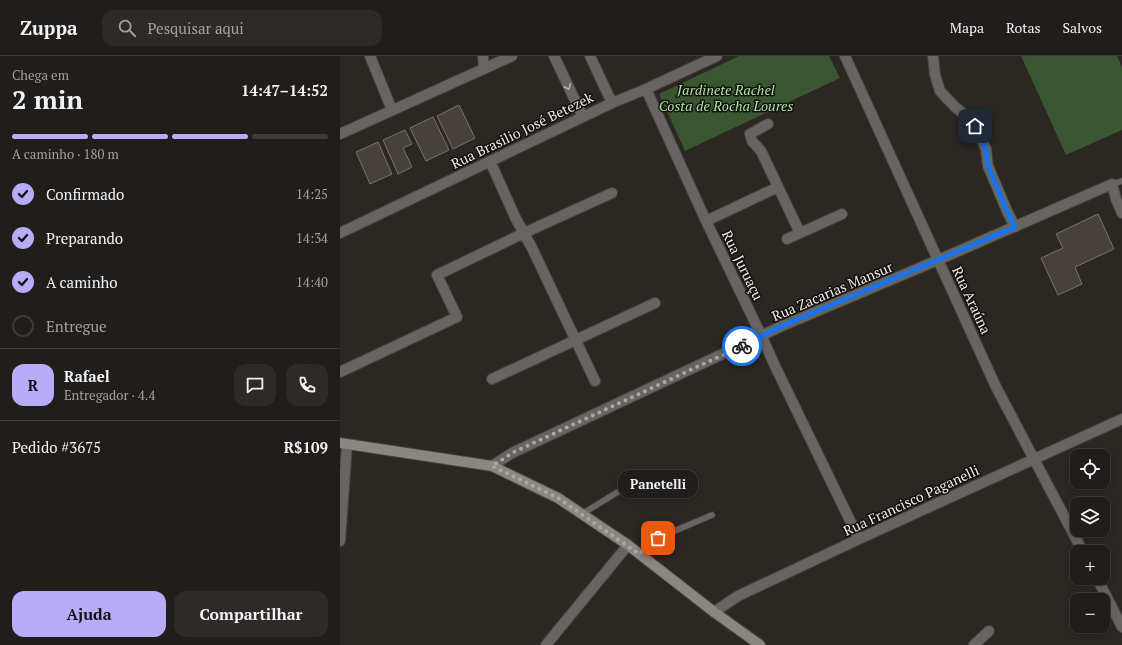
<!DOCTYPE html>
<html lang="pt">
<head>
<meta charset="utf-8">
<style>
	:root { --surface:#201d1a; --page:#2d2a27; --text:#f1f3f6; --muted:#a2a2a2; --line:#3d3b39; --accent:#b8abf7 }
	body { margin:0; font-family:"PT Serif",serif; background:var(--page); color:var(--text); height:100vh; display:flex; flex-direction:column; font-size:15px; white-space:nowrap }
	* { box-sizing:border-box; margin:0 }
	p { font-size:13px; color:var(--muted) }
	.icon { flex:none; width:22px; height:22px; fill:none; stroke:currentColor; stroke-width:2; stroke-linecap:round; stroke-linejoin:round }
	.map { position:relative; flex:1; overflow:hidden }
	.panel { display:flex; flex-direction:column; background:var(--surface); width:340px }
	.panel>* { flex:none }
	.tools { position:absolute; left:730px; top:393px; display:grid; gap:8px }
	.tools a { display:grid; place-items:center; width:40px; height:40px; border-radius:8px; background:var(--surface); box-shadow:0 2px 6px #0003,0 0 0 1px var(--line); font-size:20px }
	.pin { position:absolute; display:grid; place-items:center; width:34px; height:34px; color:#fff; margin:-17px; border-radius:8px; box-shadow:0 2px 6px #0006 }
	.courier { position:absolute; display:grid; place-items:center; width:40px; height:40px; margin:-20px; border:3px solid #1a73e8; border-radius:50%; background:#fff; color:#222; box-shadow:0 1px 5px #0007 }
	.bubble { position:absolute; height:28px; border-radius:12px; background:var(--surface); box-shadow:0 2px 6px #0003,0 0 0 1px var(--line); font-size:13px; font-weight:700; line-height:28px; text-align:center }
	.summary em { font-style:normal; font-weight:700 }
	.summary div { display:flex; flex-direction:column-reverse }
	.summary { display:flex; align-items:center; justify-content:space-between; height:68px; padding:0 12px }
	h1 { font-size:26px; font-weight:700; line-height:30px }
	.bar { display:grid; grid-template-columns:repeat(4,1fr); gap:6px 4px; align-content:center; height:48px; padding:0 12px }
	.bar i { height:5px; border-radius:3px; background:var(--line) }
	.bar .selected { background:var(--accent) }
	.bar p { grid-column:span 4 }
	.line { display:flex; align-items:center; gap:10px; padding:0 12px; border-top:1px solid var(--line) }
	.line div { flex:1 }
	.round { display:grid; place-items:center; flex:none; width:42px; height:42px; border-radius:12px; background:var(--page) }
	ol { padding:0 12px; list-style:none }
	li { display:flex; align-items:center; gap:12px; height:44px }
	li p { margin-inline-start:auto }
	li .icon { padding:4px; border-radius:50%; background:var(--accent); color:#111; stroke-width:4 }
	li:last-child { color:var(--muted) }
	li i { width:22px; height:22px; border:2px solid var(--line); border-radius:50% }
	.primary-button { display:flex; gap:8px; margin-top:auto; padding:8px 12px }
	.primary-button a { flex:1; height:46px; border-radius:12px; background:var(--accent); color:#111; font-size:16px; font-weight:700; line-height:46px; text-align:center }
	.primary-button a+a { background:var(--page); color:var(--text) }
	header { display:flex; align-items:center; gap:24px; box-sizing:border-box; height:56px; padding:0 20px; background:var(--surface); border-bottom:1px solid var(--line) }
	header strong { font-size:19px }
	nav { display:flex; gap:22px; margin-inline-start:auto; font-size:14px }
	.search { width:280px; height:36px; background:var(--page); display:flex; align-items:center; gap:10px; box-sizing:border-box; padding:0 14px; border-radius:12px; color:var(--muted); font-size:15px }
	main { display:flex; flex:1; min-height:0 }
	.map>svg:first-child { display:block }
	.green { fill:#395631 }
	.building { fill:#47413e; stroke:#79726e }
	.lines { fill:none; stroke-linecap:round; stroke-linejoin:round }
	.service-casing { stroke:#47433f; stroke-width:7 }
	.minor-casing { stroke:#47433f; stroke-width:12 }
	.secondary-casing { stroke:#47433f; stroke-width:12 }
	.service { stroke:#676562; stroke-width:5.5 }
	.minor { stroke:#676562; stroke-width:10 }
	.secondary { stroke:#8a8783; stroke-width:10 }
	.oneway { stroke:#b2b0ad }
	.done { stroke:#aba8a4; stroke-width:4; stroke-dasharray:0 7.2 }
	.route { stroke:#1a73e8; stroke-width:5 }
	.labels { text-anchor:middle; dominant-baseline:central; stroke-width:3; stroke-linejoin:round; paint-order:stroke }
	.park-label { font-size:14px; font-style:italic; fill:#abe59d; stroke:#12100e }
	.street-label { font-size:14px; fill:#f0edea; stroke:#12100e }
</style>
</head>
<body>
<header>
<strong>Zuppa</strong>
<div class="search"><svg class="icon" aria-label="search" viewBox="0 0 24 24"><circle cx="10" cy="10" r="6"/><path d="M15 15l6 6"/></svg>Pesquisar aqui</div>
<nav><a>Mapa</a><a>Rotas</a><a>Salvos</a></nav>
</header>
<main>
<section class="panel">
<div class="summary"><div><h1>2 min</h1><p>Chega em</p></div><em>14:47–14:52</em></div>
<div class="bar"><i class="selected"></i><i class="selected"></i><i class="selected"></i><i></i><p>A caminho · 180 m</p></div>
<ol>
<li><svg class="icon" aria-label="check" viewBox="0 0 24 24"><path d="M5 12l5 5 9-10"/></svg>Confirmado<p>14:25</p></li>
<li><svg class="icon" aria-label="check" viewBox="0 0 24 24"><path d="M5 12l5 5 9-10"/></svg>Preparando<p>14:34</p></li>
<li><svg class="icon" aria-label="check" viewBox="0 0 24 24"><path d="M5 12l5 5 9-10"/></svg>A caminho<p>14:40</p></li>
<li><i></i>Entregue</li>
</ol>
<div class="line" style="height:72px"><b class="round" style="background:var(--accent);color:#111">R</b><div><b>Rafael</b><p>Entregador · 4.4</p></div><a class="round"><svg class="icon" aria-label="chat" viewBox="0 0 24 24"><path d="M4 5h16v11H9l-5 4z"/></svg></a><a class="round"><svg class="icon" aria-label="phone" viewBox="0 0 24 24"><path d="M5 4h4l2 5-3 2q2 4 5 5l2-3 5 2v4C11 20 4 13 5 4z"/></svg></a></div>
<div class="line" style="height:52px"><div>Pedido #3675</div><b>R$109</b></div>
<div class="primary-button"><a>Ajuda</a><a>Compartilhar</a></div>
</section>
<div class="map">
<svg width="782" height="589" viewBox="0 0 782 589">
	<rect width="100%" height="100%" fill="#2b2723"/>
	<!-- green -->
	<path class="green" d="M399 0H489L500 22 345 95 319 38Z
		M681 0H777L782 11V74L726 99Z"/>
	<!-- building -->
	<path class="building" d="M119 49 135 82 113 93 97 60Z
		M93 61 109 94 86 105 70 72Z
		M65 74 72 88 63 92 72 111 58 118 43 84Z
		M38 86 52 118 30 128 16 96Z
		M758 158 774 193 735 211 742 228 718 239 701 202 723 192 716 178Z"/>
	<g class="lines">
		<!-- service casing -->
		<g class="service-casing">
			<path id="service" d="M772 128 782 125
				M242 458 276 437 311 421
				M299 498 318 482 372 459"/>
		</g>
		<!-- minor casing -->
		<g class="minor-casing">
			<path id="minor" d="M30 0 52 54
				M143 0 144 13
				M214 0 243 61
				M250 0 272 47
				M505 0 656 331 743 496
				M593 0 595 19 600 35 615 51 630 63 639 78 646 93 648 110 667 155 675 171
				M306 33 366 165 422 281 435 310 519 483
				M428 68 410 78 412 85 421 95 460 177
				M0 78 172 0
				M150 105 175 161 192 192 255 325
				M366 165 438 131
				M0 177 272 47 306 33 377 0
				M447 183 502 158
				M0 316 117 261 97 219 184 177 272 137
				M152 323 315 247
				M152 410 172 397 442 270 598 204 772 128 776 143 782 157
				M0 485 7 389
				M757 522 782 571
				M374 556 398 540 519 483 782 363
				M206 589 288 489
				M634 589 649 575"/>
		</g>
		<!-- secondary casing -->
		<g class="secondary-casing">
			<path id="secondary" d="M0 387 152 410 218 442 288 489 374 556 420 589"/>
		</g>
		<!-- service -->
		<use href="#service" class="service"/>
		<!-- minor -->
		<use href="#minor" class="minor"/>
		<!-- secondary -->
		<use href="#secondary" class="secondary"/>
	</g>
	<!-- one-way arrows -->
	<defs><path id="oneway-chevron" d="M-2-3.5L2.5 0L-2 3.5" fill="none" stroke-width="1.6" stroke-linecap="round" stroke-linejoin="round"/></defs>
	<use class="oneway" href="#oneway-chevron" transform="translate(228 31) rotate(65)"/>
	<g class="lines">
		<!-- done -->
		<path class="done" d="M318 482 299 498 218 442 152 410 172 397 402 290"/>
		<!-- route -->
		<path class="route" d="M402 290 442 270 675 171 667 155 648 110 646 93 635 70"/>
	</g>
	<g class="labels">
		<!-- park labels -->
		<g class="park-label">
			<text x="386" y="33">Jardinete Rachel<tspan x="386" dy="16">Costa de Rocha Loures</tspan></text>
		</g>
		<!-- street labels -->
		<g class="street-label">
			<text transform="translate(182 74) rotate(-26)">Rua Brasilio José Betezek</text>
			<text transform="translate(403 209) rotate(64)">Rua Juruaçu</text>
			<text transform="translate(492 235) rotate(-23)">Rua Zacarias Mansur</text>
			<text transform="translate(632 244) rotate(65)">Rua Araúna</text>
			<text transform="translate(571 444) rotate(-25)">Rua Francisco Paganelli</text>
		</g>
	</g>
</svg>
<div class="tools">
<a><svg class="icon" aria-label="locate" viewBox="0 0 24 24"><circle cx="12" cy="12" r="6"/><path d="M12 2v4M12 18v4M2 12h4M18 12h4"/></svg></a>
<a><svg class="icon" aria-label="layers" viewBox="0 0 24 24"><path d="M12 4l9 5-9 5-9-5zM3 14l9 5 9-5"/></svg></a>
<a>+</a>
<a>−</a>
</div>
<div class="pin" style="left:318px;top:482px;background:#ea580c"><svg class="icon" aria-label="bag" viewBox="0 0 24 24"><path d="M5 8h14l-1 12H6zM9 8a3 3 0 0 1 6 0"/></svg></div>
<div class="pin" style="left:635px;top:70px;background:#1f2937"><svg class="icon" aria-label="home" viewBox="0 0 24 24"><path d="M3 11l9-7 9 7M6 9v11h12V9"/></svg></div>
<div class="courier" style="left:402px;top:290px"><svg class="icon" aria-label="bike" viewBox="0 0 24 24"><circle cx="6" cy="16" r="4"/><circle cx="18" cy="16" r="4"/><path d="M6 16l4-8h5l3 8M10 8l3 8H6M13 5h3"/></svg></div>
<div class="bubble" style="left:278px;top:414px;width:80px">Panetelli</div>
</div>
</main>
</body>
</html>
